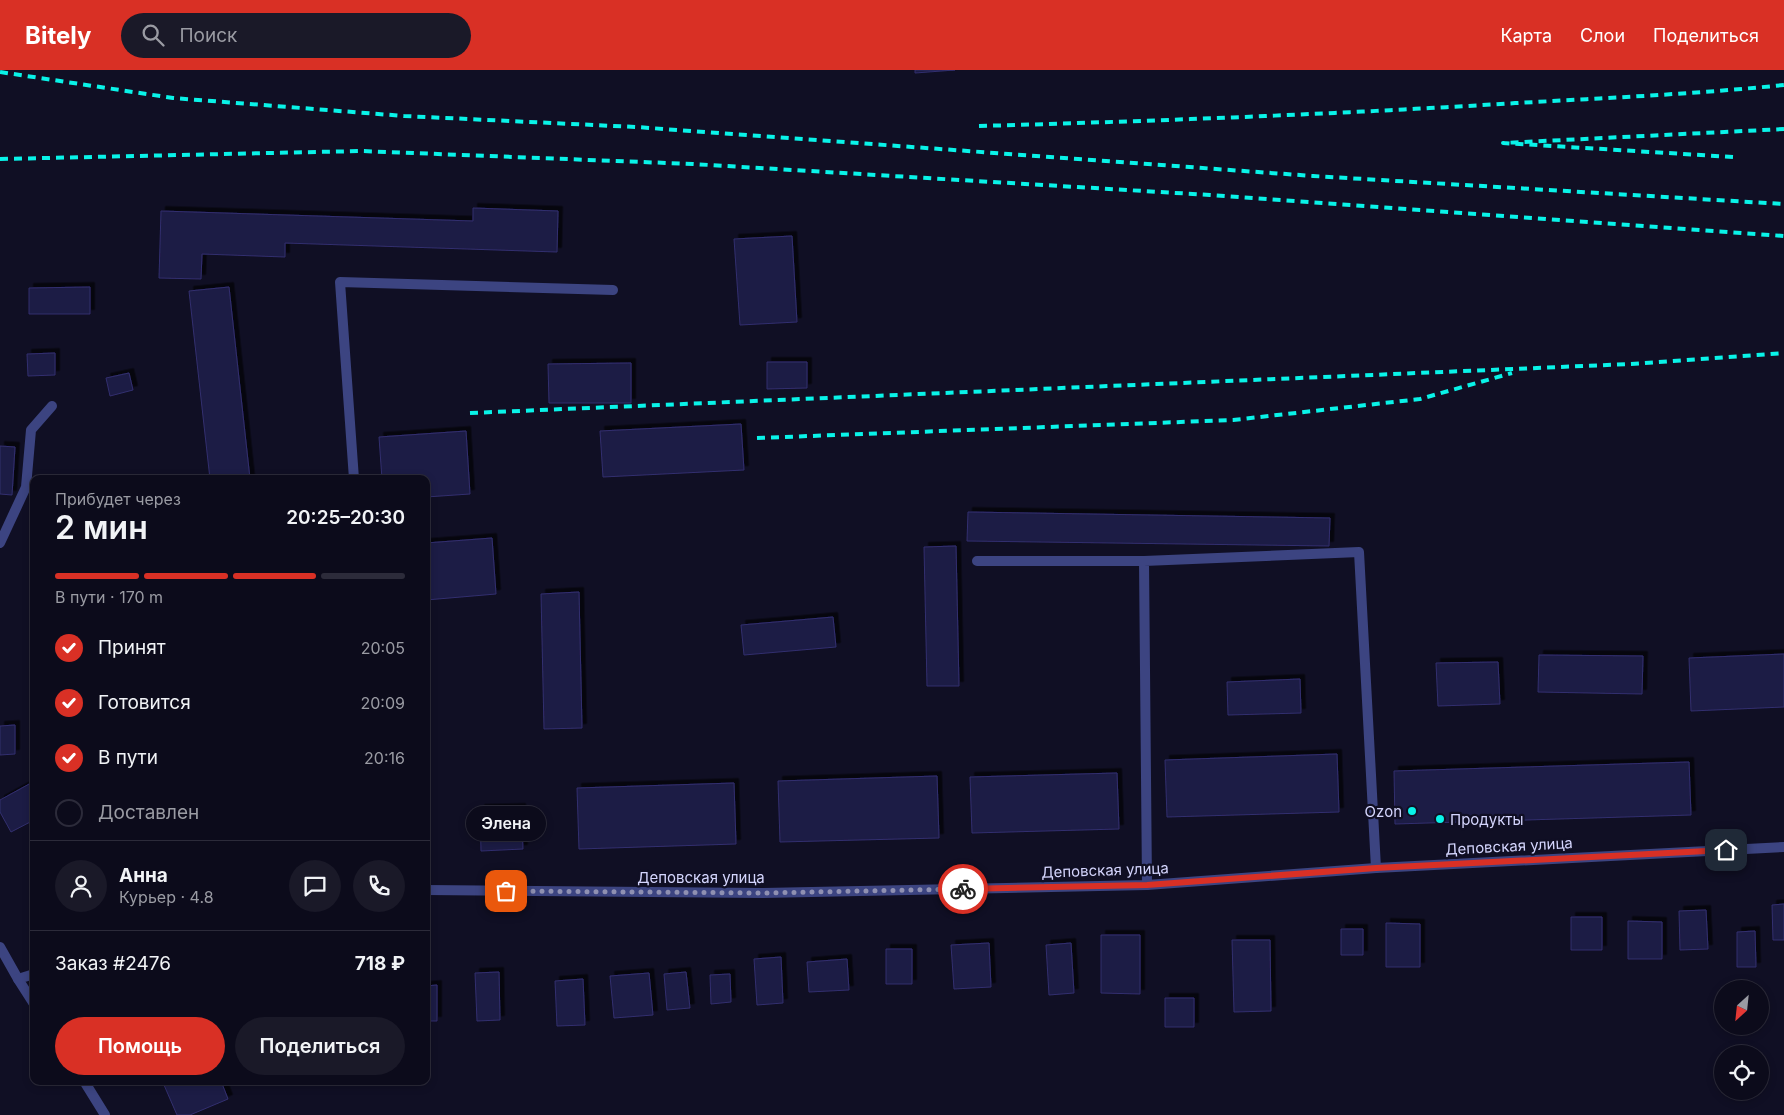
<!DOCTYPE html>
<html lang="ru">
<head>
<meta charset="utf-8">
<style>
	:root { --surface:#0c0b1b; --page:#1a1928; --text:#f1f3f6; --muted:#9a9ba3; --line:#2c2b3a; --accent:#d93025 }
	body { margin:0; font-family:Inter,sans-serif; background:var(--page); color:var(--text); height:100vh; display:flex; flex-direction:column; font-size:19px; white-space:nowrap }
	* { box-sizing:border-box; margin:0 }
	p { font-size:16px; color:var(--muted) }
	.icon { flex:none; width:28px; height:28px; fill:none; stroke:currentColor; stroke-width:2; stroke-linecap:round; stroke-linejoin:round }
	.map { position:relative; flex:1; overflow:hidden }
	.details { position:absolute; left:30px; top:405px; width:400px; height:610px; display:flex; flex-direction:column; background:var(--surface); border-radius:10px; box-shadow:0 2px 8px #0003,0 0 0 1px var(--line) }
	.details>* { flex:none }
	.needle { width:32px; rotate:207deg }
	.buttons { position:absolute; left:1714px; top:910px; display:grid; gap:10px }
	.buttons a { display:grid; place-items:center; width:55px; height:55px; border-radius:50%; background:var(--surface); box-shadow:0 2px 8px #0003,0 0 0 1px var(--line); font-size:25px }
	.pin { position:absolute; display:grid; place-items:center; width:42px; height:42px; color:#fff; margin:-21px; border-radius:10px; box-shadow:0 2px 8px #0006 }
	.courier { position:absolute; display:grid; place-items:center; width:50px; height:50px; margin:-25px; border:4px solid #d93025; border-radius:50%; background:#fff; color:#222; box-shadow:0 1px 6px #0007 }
	.bubble { position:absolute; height:35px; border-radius:18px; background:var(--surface); box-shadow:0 2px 8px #0003,0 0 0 1px var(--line); font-size:16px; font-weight:600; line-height:35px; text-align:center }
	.headline em { font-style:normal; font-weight:600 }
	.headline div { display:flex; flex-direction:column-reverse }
	.headline { display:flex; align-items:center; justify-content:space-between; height:85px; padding:0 25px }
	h1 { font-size:32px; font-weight:600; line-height:38px }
	.bar { display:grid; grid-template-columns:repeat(4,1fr); gap:8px 5px; align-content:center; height:60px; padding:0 25px }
	.bar i { height:6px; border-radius:4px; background:var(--line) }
	.bar .current { background:var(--accent) }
	.bar p { grid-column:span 4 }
	.line { display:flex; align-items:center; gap:12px; padding:0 25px; border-top:1px solid var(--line) }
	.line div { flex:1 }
	.round { display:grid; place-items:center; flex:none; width:52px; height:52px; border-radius:26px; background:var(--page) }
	ol { padding:0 25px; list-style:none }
	li { display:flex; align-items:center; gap:15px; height:55px }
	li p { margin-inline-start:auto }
	li .icon { padding:5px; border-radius:50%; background:var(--accent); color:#fff; stroke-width:4 }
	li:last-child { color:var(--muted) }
	li i { width:28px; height:28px; border:2px solid var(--line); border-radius:50% }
	.button { display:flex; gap:10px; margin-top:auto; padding:10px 25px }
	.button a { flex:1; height:58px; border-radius:30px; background:var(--accent); color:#fff; font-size:20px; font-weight:600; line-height:58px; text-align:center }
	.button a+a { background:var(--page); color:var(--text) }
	header { display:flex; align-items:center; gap:30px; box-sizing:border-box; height:70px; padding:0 25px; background:var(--accent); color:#fff }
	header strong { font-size:24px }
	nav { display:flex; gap:28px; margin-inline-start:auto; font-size:18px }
	.search { width:350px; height:45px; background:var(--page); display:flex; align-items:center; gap:12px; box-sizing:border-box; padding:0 18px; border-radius:28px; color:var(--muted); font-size:19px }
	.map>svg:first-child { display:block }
	.building { fill:#1e1c44; stroke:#322f6f; filter:url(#shadow) }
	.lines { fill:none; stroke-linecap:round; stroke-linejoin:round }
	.service { stroke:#3c4481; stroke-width:10 }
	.minor { stroke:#3c4481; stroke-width:10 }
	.tertiary { stroke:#3c4481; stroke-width:10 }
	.rail { stroke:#09f3e8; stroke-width:4; stroke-dasharray:8 6; stroke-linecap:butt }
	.done { stroke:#8f90b1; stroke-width:5; stroke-dasharray:0 9 }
	.route { stroke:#d93025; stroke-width:6 }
	.poi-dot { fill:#09f3e8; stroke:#100f24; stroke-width:2 }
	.labels { text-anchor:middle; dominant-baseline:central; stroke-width:4.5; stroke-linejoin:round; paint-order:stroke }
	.poi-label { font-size:15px; fill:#d4d5fd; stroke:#100f24; text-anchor:end }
	.street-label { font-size:15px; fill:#d4d5fd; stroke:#100f24 }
</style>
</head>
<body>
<header>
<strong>Bitely</strong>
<div class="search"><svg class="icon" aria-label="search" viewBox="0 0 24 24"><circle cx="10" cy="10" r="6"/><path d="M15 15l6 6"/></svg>Поиск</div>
<nav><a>Карта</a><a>Слои</a><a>Поделиться</a></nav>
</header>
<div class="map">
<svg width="1784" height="1045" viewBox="0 0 1784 1045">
	<defs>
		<filter id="shadow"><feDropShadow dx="4.5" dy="-4.5" stdDeviation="0" flood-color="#0009"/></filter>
	</defs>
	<rect width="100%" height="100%" fill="#100f24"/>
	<!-- building -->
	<path class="building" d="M915 0H955L915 3Z
		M473 138 558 141 557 182 285 173V187L202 184 201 209 159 208 161 141 473 151Z
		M792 166 797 252 740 255 734 169Z
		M90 217V244H29V218Z
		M229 217 250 409H210L189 221Z
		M55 283V305L28 306 27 284Z
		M767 292H807V318L767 319Z
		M631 293V333H549L548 294Z
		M129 303 133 320 110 326 106 308Z
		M741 354 744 400 603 407 600 361Z
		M466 361 470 424 426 427V409H382L379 367Z
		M0 376 15 377 12 425 0 424Z
		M968 442 1330 448 1329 476 967 471Z
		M492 468 496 524 426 530V473Z
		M956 476 959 616H927L924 477Z
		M579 522 582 658 544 659 541 524Z
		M833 547 836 577 744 585 741 555Z
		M1784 584V637L1691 641 1689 588Z
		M1539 585 1643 586 1642 624 1538 622Z
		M1498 592 1500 634 1438 636 1436 593Z
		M1300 609 1301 643 1228 645 1227 612Z
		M15 655V684L0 685V656Z
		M1337 684 1339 742 1167 747 1165 690Z
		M1689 692 1691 745 1395 754 1394 701Z
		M1117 703 1119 759 972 763 970 707Z
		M937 706 939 768 780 772 778 711Z
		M31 713 34 719V750L11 762 0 742V730Z
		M734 713 736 774 579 779 577 718Z
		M521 738 523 779 481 781 480 739Z
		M1784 834V870H1773L1772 835Z
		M1706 840 1708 879 1680 880 1679 841Z
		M1571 847H1602V880H1571Z
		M1628 851 1662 852V889H1628Z
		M1386 853 1420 854V897H1386Z
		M1341 859H1363V885H1341Z
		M1755 861 1756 897H1737V862Z
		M1101 865H1140V924L1101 923Z
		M1232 870H1270L1271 941 1234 942Z
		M989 873 991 917 954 919 951 875Z
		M1071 873 1074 923 1049 925 1046 875Z
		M886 879H912V914H886Z
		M781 887 783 933 757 935 754 889Z
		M847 889 849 920 809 922 807 892Z
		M499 902 500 950 477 951 475 903Z
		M686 902 690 938 667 940 664 904Z
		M649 903 653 945 614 948 610 906Z
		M730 904 731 932 711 934 710 905Z
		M583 909 585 955 557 956 555 911Z
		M437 915V951H426V916Z
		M1165 928H1194V957H1165Z
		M173 1011H221L228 1029 190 1045H177L164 1015Z"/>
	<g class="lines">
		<!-- service -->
		<path class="service" d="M354 409 340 212 613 220
			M0 473 26 417 31 360 52 336
			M977 491H1144L1359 482 1376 798
			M1144 491 1147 815"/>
		<!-- minor -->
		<path class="minor" d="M0 877 18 909"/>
		<!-- tertiary -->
		<path class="tertiary" d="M426 820 763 823 1147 815 1376 798 1784 777
			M34 904 18 909 34 934
			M84 1011 105 1045"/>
		<!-- rail -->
		<path class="rail" d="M0 2 173 28 404 46 636 57 1313 106 1784 134
			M979 56C1159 51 1338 44 1517 33 1606 28 1695 24 1784 15
			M1733 87 1503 73 1784 59
			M0 89 361 81 693 94 1210 125 1784 166
			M470 343 1631 294 1784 283
			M757 368 1233 350 1420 329 1512 303"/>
	</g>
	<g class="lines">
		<!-- done -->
		<path class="done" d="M506 821 763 823 963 819"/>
		<!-- route -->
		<path class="route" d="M963 819 1147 815 1376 798 1726 780"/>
	</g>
	<!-- markers -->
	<g class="poi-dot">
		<circle cx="1412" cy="741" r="5"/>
		<circle cx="1440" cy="749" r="5"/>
	</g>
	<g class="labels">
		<!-- poi labels -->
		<g class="poi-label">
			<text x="1402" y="741">Ozon</text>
			<text x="1450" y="749" text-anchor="start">Продукты</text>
		</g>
		<!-- street labels -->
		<g class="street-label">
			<text transform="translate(1509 776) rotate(-3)">Деповская улица</text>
			<text transform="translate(1105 800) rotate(-2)">Деповская улица</text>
			<text x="701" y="807">Деповская улица</text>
		</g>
	</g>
</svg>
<div class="buttons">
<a><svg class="needle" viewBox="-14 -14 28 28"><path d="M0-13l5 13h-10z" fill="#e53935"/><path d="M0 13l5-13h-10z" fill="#9a9ba3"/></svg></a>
<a><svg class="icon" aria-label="locate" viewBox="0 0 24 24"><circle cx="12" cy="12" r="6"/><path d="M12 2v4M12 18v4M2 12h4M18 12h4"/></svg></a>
</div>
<div class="pin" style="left:506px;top:821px;background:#ea580c"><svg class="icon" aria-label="bag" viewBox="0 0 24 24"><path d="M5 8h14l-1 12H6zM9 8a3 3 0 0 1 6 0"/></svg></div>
<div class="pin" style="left:1726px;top:780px;background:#1f2937"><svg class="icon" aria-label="home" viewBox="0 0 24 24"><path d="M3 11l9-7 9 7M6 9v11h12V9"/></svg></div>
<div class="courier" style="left:963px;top:819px"><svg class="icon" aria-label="bike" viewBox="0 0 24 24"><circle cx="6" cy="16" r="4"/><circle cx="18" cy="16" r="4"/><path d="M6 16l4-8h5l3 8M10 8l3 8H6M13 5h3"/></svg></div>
<div class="bubble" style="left:466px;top:736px;width:80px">Элена</div>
<section class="details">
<div class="headline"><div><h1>2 мин</h1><p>Прибудет через</p></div><em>20:25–20:30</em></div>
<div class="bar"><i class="current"></i><i class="current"></i><i class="current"></i><i></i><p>В пути · 170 m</p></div>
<ol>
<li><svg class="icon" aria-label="check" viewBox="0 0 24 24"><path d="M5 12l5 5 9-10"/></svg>Принят<p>20:05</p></li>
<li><svg class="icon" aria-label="check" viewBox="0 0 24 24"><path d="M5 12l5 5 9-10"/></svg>Готовится<p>20:09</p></li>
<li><svg class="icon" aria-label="check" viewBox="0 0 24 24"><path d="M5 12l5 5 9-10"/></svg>В пути<p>20:16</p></li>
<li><i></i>Доставлен</li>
</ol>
<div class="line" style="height:90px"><a class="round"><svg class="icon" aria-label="person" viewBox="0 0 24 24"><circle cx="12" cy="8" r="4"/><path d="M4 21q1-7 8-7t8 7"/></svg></a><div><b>Анна</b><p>Курьер · 4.8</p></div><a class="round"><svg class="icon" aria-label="chat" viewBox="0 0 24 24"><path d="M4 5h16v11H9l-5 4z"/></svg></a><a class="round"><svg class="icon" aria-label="phone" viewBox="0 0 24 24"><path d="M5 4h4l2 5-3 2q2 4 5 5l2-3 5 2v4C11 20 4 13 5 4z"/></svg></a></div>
<div class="line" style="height:65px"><div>Заказ #2476</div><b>718 ₽</b></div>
<div class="button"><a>Помощь</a><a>Поделиться</a></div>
</section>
</div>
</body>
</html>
